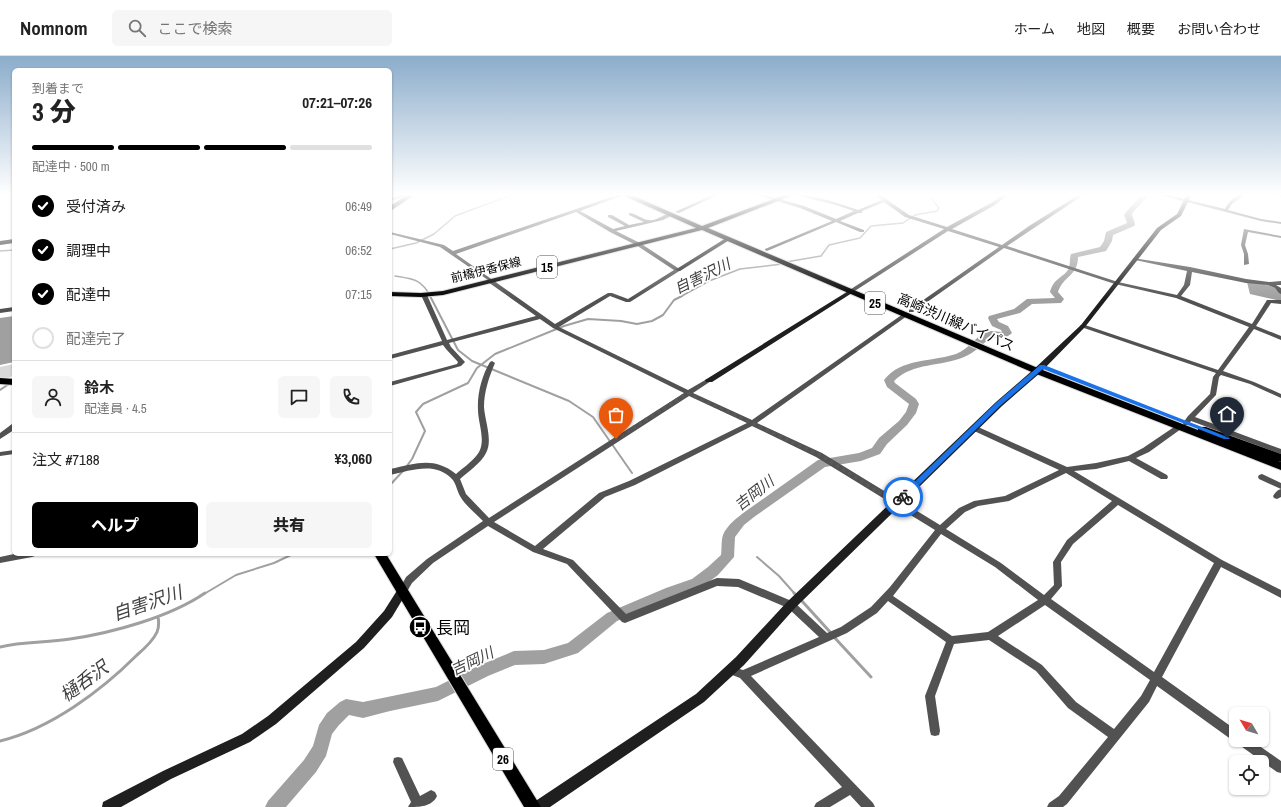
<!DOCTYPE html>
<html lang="ja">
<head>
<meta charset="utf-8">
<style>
	:root { --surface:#fff; --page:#f6f6f6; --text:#222; --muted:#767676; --line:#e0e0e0; --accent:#000 }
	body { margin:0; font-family:"Archivo Narrow","Noto Sans JP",sans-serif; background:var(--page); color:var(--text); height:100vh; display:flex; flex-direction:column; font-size:15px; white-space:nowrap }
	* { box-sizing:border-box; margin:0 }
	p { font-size:13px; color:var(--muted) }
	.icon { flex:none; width:22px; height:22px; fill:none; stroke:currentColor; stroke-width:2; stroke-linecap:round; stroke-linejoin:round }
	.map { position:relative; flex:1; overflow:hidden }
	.drawer { position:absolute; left:12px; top:12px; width:380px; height:488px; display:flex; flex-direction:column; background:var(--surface); border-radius:6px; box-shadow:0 1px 3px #0004 }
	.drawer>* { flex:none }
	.needle { width:26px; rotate:308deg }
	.controls { position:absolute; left:1229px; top:651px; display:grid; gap:8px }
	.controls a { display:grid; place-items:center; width:40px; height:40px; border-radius:6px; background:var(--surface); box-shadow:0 1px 3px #0004; font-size:20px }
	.pin { position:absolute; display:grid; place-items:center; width:34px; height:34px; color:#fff; margin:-41px -17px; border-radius:50% 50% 50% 0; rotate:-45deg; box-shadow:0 0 4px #0007 }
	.pin .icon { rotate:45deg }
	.courier { position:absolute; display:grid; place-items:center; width:40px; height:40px; margin:-20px; border:3px solid #1a73e8; border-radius:50%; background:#fff; color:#222; box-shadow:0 1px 5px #0007 }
	.overview em { font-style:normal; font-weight:800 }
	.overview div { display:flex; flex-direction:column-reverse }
	.overview { display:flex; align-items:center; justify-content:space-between; height:68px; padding:0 20px }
	h1 { font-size:26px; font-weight:800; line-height:30px }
	.bar { display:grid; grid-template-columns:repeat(4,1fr); gap:6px 4px; align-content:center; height:48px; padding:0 20px }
	.bar i { height:5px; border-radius:3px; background:var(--line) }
	.bar .current { background:var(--accent) }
	.bar p { grid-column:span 4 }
	.line { display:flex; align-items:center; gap:10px; padding:0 20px; border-top:1px solid var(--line) }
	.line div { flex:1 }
	.round { display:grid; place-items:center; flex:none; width:42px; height:42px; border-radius:6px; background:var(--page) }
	ol { padding:0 20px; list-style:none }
	li { display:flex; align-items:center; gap:12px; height:44px }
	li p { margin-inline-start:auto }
	li .icon { padding:4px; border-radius:50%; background:var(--accent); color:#fff; stroke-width:4 }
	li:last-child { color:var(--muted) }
	li i { width:22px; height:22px; border:2px solid var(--line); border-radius:50% }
	.action { display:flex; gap:8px; margin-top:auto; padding:8px 20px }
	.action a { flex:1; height:46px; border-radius:6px; background:var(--accent); color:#fff; font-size:16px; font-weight:800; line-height:46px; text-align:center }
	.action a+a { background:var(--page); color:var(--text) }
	header { display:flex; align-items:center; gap:24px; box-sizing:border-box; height:56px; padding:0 20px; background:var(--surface); border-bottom:1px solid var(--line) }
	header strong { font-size:19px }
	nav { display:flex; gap:22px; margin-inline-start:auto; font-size:14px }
	.search { width:280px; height:36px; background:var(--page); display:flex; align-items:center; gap:10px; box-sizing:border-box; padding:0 14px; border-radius:6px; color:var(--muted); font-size:15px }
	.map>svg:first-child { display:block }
	.green { fill:#d9d9d9 }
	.water { fill:#a0a0a0 }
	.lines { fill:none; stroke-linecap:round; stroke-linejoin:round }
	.stream-far2 { stroke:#a0a0a0; stroke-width:1.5 }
	.stream-far1 { stroke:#a0a0a0; stroke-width:2 }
	.stream { stroke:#a0a0a0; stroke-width:3 }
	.river { fill:#a0a0a0; fill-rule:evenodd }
	.primary-casing { stroke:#dbdbdb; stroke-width:2 }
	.street { fill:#525252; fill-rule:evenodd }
	.secondary { fill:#1f1f1f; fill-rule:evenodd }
	.primary { fill:#000; fill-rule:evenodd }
	.route { fill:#1a73e8 }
	.done { stroke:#595959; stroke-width:4; stroke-dasharray:0 7.2 }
	.labels { text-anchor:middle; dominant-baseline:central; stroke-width:3.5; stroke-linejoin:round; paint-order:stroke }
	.far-street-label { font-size:12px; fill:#000; stroke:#fff }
	.shield { fill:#fff; stroke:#4c4c4c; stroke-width:1 }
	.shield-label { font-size:13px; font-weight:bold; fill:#000 }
	.street-label { font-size:14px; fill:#000; stroke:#fff }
	.water-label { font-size:15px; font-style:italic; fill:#414141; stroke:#fff }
	.near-poi-label { font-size:17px; fill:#000; stroke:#fff; text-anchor:start }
	.near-water-label { font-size:18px; font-style:italic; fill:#414141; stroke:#fff }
</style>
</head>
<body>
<header>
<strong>Nomnom</strong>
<div class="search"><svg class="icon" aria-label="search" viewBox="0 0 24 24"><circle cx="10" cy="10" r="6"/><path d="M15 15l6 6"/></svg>ここで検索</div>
<nav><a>ホーム</a><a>地図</a><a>概要</a><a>お問い合わせ</a></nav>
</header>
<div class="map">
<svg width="1281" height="751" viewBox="0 0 1281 751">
	<rect width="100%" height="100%" fill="#fff"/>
	<!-- green -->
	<path class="green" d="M14 308V319L8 322 0 321V311Z"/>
	<!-- water -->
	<path class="water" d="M1247 226C1260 228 1272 227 1281 237V245L1250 238Z
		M14 260V306L0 309V262Z"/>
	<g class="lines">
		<!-- stream-far2 -->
		<path class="stream-far2" d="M948 138H970
			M390 193 416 187 434 178 455 160 514 138
			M0 195 14 194
			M786 206 821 200 829 189 860 182 871 170 903 167 915 159 937 155 939 152 930 141 934 138
			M395 220C414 223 421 223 431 241
			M680 241 709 225 740 213 782 208"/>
		<!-- stream-far1 -->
		<path class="stream-far1" d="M430 240 458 294 472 305 569 345 593 361 632 417
			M0 334 9 328
			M406 411 412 403 425 375 416 356 423 348 468 327 477 312 495 298 564 270 588 263 621 265 637 268 652 265 663 259 674 244 682 240
			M390 429 403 415
			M757 501 779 520 795 538
			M204 538 236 519 274 507 293 498"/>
		<!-- stream -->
		<path class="stream" d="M794 537 796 539
			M801 544 831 577
			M834 581 871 621
			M0 591C23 585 47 587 70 583 112 577 170 561 205 537
			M0 685C50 673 101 635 137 599 144 593 153 585 157 576 159 571 159 566 158 561"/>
		<!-- river -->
		<path class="river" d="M1143 138H1150L1133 156 1132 159 1135 168 1134 170 1113 179 1112 185 1106 195 1078 201C1078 220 1063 220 1058 236L1064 243 1061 247 1032 248 1020 257 997 263 999 266 1008 270 1012 277C1006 283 998 282 991 281 983 288 974 297 964 301 941 311 913 306 894 325L895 327 916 343 919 348 916 357 907 369 887 388 880 398 861 405 825 411 754 461 744 469 735 481 734 501 718 519 702 531 675 541 617 565 578 597 544 608 515 609 488 620 438 645 390 655 363 662 349 659 339 669 332 678 326 700 316 716 286 751H265L268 745 304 704 313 690 319 669 327 657 340 646 346 643 363 646 436 631 478 610 514 595 544 594 568 587 607 557 666 532 692 523 708 511 721 499C722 492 721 485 723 479 727 469 738 461 746 455L818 404 859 397 872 392 879 382 899 365 906 356 909 348 887 331 884 324C901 302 932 306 956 298 969 293 976 280 986 276 991 274 997 276 1002 276L1001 274 992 270 988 262 989 260 1014 253 1027 243 1055 242 1050 236C1054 222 1061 223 1068 214 1071 209 1069 203 1071 198L1100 191 1104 185 1106 176 1127 167 1124 159 1126 156Z"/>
		<!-- primary casing -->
		<g class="primary-casing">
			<path id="primary" d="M409 138H416L390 155V150Z
				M620 138H629L702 170 787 138H796L708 172 1040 313 1198 374V371H1206L1281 398V406L1276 404 1281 406V414L1034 317 702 174 443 239 421 241 390 240V236L421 237 443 235 696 172Z
				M0 322 14 323V329L0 328Z
				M374 498H386L541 751H524Z"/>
		</g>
		<!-- street -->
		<path class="street" d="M405 138H412L390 145V143Z
			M620 138H627L580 155 613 173 625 170 608 161V159H612L629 169 644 166 629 159V157C636 157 641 163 648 164 656 166 664 157 673 157V159L663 164 616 175 640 187 681 214 630 246H626L610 240 559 271 688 334 707 323H711L712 324 711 325 693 337 752 364 903 258H907V260L757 367 822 397 940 469 959 452 974 445 1005 440 1059 414 972 374 971 372 972 370H976L1067 411 1096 407 1128 400 1143 392 1177 369H1181L1182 371 1181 373 1149 396 1136 402 1167 419 1168 421 1167 423H1161L1129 405 1096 413 1074 415 1222 504 1281 534V542L1221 511 1162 621 1236 674V684H1251L1281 705V717L1277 716 1238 688 1237 685 1232 684 1157 630 1149 646 1067 748 1063 751H1047L1049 747 1059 740 1108 681 1068 652 1036 615 989 584 954 588 935 640 940 675 939 679 935 680 931 679 930 675 925 640 946 586 888 545 877 557 847 577 751 620 873 747 875 751H861L850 739 830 751H814L816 747 842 731 740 622 727 617 725 614 727 611 730 610 743 614 819 581 788 552 738 531 717 530 625 567 622 566 567 508 533 496 488 470 433 507 412 527 405 539 402 540 399 539 398 536 406 521 427 503 483 465C475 457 465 449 460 440 457 435 456 427 452 423 435 405 410 415 390 419V413C416 408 433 400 456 418 463 412 477 402 480 394 485 382 478 366 478 354 477 338 482 319 490 306L492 305 495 307C489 321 484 336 484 351 485 366 493 384 486 397 481 407 469 415 460 423L466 438 489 462 684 337 553 272 540 263 449 287 451 291 465 306 461 310 390 330V326L457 308 458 306 446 293 443 289 390 303V299L442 285 421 239 422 238 424 237 427 239 447 284 536 260 488 226V224L440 191 390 178V176L444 189 453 195ZM576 156 610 176 636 189 674 214 628 243 612 237H608L555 268 456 198ZM689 340 747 367 629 425 599 437 535 490 494 466ZM752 370 816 401 935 474 890 531 871 551 841 571 827 577 794 546 739 523 717 522 626 558 573 504 543 493 605 441 635 429ZM1066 417 1112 445 1067 484 1053 506 1054 529 1044 539 1001 507 946 473 965 456 978 450 1009 445ZM1118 449 1214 507 1154 616 1051 543 1062 530 1061 506 1073 488ZM941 478 995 511 1038 544 988 576 952 580 893 540ZM1045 549 1150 624 1141 640 1114 673 1076 646 1042 609 998 580Z
			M714 138H720L679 157 675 156Z
			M754 138H761L804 150 836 163 854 155 836 149 791 138C813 138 837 147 858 154L882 144 874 138H879L909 159 947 171 991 147 1004 138H1009L995 149 952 173 1002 189 1029 170 1080 138H1085L1007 190 1118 226 1177 239 1184 229 1187 215 1135 204 1133 203V202L1190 211 1246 223 1269 226 1281 225V229H1276L1281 232V238L1279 237 1275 232 1268 229 1246 227 1192 216 1190 229 1181 240 1252 268 1267 244H1281V248L1271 247 1256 270 1281 280V284L1254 273 1223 315 1254 326 1281 338V342L1250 328 1221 319 1219 321 1216 339 1195 361 1281 393V398L1191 365 1188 369H1184L1183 367 1188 360 1210 338 1213 321 1216 317 1081 271 1080 270 1081 269H1085L1218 314 1249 271 1176 242 1115 228 1004 192 913 256H909V254L999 191 948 175 850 238 847 236 848 235 944 173 905 161 884 146 862 155V157H858L840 165 864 174V176H860L836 166 767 195 765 194V193L832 165 800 152Z
			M1156 138H1164L1225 153C1229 145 1236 138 1246 138L1232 148 1228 154 1261 163 1281 166V168L1261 165Z
			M1277 138H1281V141Z
			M1244 173 1281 180V182L1248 176 1245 189 1248 198 1249 208 1244 209V198L1241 189Z
			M14 251V255L0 257V253Z
			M12 368H14V374L0 383V377Z
			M14 394V398L0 400V396Z
			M1262 418 1281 427V433L1259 423 1258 421 1259 419Z
			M1281 433V441L1277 443 1274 442 1273 440C1275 437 1277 434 1281 433Z
			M14 498H36L35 500 32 501 0 507V501Z
			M398 701 402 702 420 740 431 734 435 736 437 740C432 751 419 751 408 751L411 746 393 706 394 702Z"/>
		<!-- secondary -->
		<path class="secondary" d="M1187 138H1192L1181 160 1161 174 1085 271 1040 317 1002 350 795 552 744 609 704 646 550 751H533L534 746 696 638 736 601 787 546 996 346 1034 313 1081 269 1157 172 1177 158Z
			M726 182 731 183 680 215 675 214Z
			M14 183V187L0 189V185Z
			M850 234 853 236 852 237 712 326H706L705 324Z
			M402 532 406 533 407 536 392 561 364 592 276 668 250 686 171 723 121 751H102L103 746 163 715 242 678 268 660 356 586 384 555 398 533Z"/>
		<!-- primary -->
		<use href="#primary" class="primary"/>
	</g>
	<!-- sky -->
	<linearGradient id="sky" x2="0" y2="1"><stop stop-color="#8baccb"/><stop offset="0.57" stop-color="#fff"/><stop offset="1" stop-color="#fff" stop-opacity="0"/></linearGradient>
	<rect width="1281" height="243" fill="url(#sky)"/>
	<!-- route -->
	<path class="route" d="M1040 309H1044L1230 382 1229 383H1224L1043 313 1001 349 905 443H900V440L997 346Z"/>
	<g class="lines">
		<!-- done -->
		<path class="done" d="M616 383 688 337 820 399 896 447 903 441"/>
	</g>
	<!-- icons -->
	<defs>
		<g id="bus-disc" transform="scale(1.15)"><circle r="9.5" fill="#000" stroke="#fff"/><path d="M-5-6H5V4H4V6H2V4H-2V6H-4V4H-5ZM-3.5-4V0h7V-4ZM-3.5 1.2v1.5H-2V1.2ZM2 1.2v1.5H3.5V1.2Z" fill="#fff"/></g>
	</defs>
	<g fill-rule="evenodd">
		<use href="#bus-disc" x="420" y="571"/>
	</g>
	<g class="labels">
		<!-- far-street labels -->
		<g class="far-street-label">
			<text transform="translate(486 214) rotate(-14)">前橋伊香保線</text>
		</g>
		<!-- shield labels -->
		<g class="shield">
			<rect x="537" y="200" width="20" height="22" rx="3"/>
			<rect x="865" y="236" width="20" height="22" rx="3"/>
			<rect x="493" y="692" width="20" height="22" rx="3"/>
		</g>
		<g class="shield-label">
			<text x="547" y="211">15</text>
			<text x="875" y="247">25</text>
			<text x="503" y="703">26</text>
		</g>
		<!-- street labels -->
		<g class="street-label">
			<text transform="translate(956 266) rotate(23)">高崎渋川線バイパス</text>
		</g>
		<!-- water labels -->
		<g class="water-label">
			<text transform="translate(702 220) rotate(-26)">自害沢川</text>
			<text transform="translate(754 437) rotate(-38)">吉岡川</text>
			<text transform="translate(472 605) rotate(-25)">吉岡川</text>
		</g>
		<!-- near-poi labels -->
		<g class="near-poi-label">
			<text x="436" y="571">長岡</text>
		</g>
		<!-- near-water labels -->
		<g class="near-water-label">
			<text transform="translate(147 547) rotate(-19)">自害沢川</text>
			<text transform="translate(84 625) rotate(-36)">樋呑沢</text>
		</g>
	</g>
</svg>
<div class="controls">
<a><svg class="needle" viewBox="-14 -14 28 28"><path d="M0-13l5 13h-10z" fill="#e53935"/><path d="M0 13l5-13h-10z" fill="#767676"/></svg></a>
<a><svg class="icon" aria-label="locate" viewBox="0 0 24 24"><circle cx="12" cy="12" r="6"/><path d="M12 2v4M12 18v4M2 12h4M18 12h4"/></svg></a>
</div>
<div class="pin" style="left:616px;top:383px;background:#ea580c"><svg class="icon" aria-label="bag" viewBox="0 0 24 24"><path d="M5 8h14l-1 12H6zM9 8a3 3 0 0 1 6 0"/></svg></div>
<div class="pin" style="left:1227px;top:382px;background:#1f2937"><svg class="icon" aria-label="home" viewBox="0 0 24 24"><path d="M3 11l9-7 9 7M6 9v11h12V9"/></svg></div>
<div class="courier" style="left:903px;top:441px"><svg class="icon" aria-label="bike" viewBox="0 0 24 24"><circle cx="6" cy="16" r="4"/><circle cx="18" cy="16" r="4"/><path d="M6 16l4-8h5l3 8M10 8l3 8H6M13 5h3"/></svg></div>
<section class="drawer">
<div class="overview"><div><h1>3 分</h1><p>到着まで</p></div><em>07:21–07:26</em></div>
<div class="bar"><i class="current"></i><i class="current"></i><i class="current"></i><i></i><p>配達中 · 500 m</p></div>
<ol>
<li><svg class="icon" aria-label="check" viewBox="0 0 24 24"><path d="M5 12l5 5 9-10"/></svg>受付済み<p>06:49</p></li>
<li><svg class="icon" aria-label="check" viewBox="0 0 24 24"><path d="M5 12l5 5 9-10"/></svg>調理中<p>06:52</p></li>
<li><svg class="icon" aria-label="check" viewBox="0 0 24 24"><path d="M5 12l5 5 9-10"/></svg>配達中<p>07:15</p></li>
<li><i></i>配達完了</li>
</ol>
<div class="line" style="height:72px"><a class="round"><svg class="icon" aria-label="person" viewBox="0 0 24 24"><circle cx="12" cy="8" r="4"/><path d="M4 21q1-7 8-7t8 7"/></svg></a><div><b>鈴木</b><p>配達員 · 4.5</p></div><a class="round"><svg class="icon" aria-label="chat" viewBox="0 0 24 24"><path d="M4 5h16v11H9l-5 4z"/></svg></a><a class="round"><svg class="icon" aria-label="phone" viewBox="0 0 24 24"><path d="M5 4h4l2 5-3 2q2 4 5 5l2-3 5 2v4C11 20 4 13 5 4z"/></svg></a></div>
<div class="line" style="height:52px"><div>注文 #7188</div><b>¥3,060</b></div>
<div class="action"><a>ヘルプ</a><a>共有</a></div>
</section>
</div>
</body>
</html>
